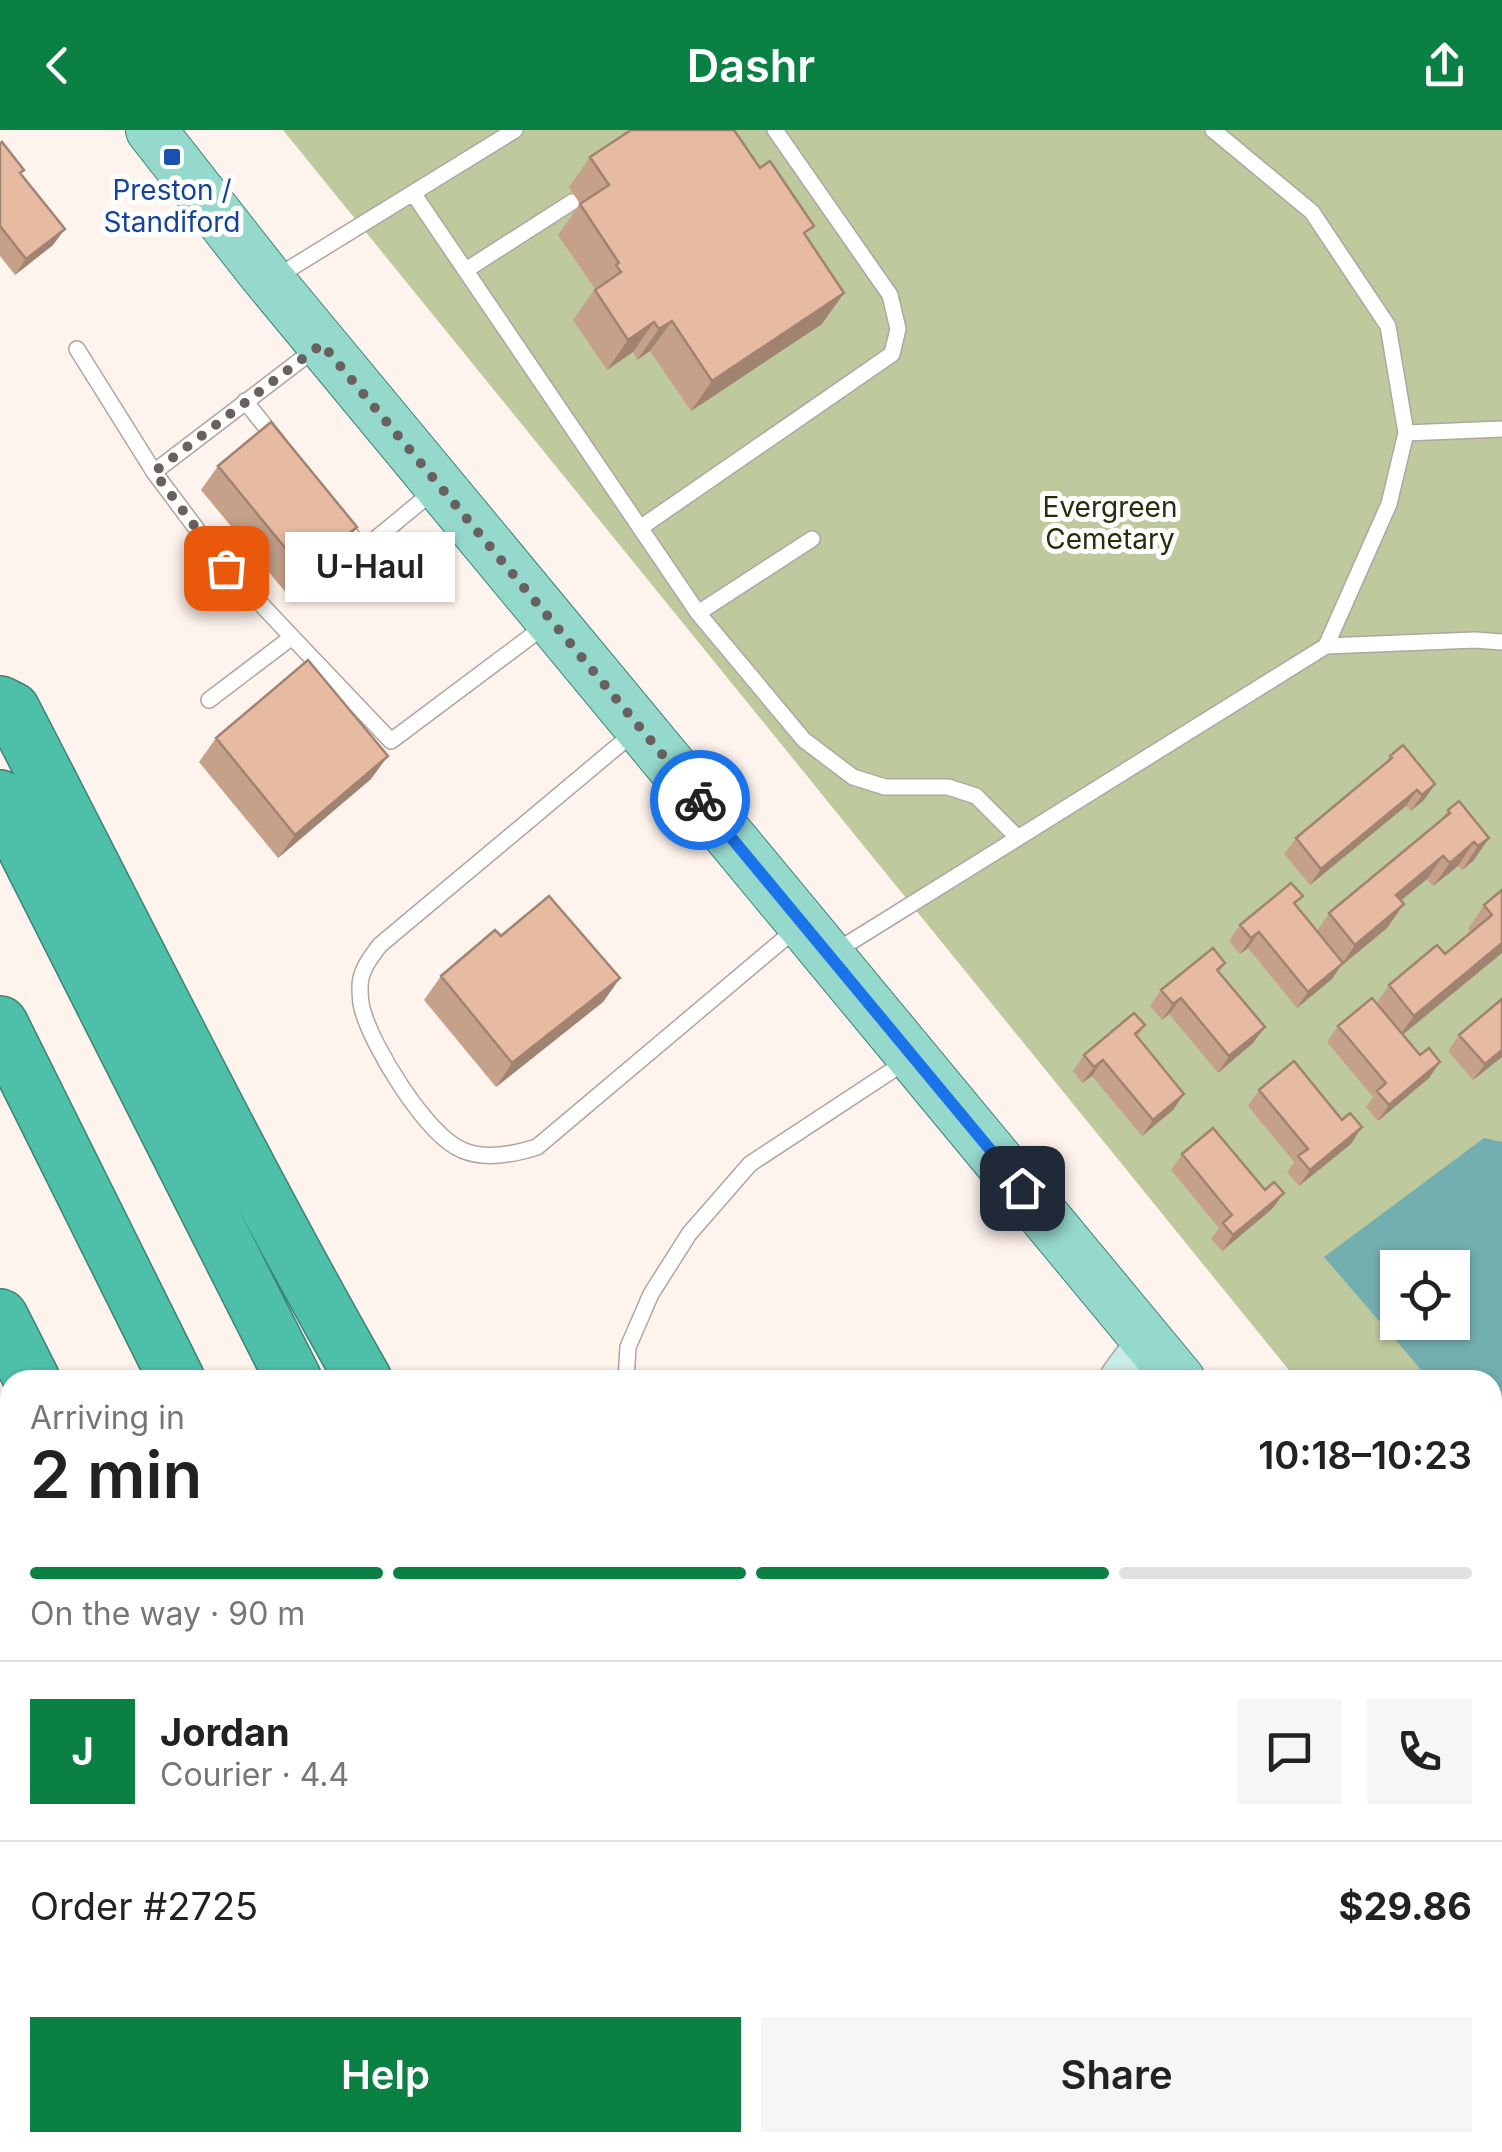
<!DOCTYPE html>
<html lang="en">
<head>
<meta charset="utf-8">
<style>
	:root { --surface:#fff; --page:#f6f6f6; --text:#222; --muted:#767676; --line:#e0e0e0; --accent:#0b8043 }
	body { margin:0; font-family:Inter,sans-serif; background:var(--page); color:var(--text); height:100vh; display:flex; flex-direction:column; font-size:38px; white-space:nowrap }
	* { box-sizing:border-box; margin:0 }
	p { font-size:32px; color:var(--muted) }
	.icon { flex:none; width:55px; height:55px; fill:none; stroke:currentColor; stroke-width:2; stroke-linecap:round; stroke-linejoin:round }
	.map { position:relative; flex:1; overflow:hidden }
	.panel { position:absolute; left:0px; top:1240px; width:1502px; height:782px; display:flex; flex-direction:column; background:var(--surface); border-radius:30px 30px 0 0; box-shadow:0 2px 8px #0004 }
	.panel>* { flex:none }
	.buttons { position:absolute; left:1380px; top:1120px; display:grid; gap:20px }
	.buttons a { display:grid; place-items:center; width:90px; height:90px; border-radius:0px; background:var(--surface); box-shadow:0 2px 8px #0004; font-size:50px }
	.pin { position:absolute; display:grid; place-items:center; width:85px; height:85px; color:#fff; margin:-42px; border-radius:20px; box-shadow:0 5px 15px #0006 }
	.courier { position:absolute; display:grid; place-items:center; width:100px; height:100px; margin:-50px; border:8px solid #1a73e8; border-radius:50%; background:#fff; color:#222; box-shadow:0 2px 12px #0007 }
	.bubble { position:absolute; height:70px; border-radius:0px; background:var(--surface); box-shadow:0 2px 8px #0004; font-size:32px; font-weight:600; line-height:70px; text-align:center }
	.head em { font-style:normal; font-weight:600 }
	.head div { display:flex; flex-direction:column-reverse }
	.head { display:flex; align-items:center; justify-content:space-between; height:170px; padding:0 30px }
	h1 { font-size:65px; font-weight:600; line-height:75px }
	.bar { display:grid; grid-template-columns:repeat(4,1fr); gap:15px 10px; align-content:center; height:120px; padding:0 30px }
	.bar i { height:12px; border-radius:8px; background:var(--line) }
	.bar .current { background:var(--accent) }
	.bar p { grid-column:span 4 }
	.line { display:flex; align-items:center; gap:25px; padding:0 30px; border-top:2px solid var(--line) }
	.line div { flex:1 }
	.round { display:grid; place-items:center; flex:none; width:105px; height:105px; border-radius:0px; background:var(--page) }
	.action { display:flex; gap:20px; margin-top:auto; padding:20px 30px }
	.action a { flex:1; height:115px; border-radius:0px; background:var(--accent); color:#fff; font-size:40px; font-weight:600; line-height:115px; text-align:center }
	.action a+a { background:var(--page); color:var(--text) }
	header { display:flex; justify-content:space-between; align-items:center; height:130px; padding:0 30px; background:var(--accent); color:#fff; font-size:45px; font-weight:600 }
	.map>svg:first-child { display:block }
	.green { fill:#bec99d; fill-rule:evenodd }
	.water { fill:#73aeb1; fill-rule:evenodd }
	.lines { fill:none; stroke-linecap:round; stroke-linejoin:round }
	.service-casing { stroke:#b0a6a1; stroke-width:18 }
	.secondary-casing { stroke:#b0a6a1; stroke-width:48 }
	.primary-casing { stroke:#3b8374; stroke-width:52 }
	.motorway-casing { stroke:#3b8374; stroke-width:58 }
	.service { stroke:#fff; stroke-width:15 }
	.secondary { stroke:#caece6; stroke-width:45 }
	.primary { stroke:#95d9cc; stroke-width:50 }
	.motorway { stroke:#4ec0aa; stroke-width:55 }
	.wall { fill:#c6a18a }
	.shaded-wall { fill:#a18371 }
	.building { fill:#e6bba1; stroke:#a18371; stroke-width:2.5 }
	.done { stroke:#68615e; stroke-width:10; stroke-dasharray:0 18 }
	.route { stroke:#1a73e8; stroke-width:12 }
	.transit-dot { fill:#1a4fb4; stroke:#fff; stroke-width:4 }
	.labels { text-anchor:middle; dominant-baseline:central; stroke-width:10; stroke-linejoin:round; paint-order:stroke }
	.transit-label { font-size:28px; fill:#164399; stroke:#fff }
	.park-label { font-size:28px; fill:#282e0b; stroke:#fff }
</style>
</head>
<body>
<header><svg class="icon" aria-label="back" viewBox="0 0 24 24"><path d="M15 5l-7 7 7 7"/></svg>Dashr<svg class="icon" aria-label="share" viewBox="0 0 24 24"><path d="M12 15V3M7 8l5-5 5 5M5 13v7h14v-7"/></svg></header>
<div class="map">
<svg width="1502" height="2022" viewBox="0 0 1502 2022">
	<rect width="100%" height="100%" fill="#fef3ed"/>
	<!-- green -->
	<path class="green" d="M283 0H1502V1503L1492 1491V1250H1297ZM1398 1138H1452V1192H1398Z
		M712 2012 837 2013 844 2022H706Z"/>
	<!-- water -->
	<path class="water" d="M1484 1008 1502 1012V1333L1493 1322 1492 1250H1430L1324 1127ZM1398 1138H1452V1192H1398Z"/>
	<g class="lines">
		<!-- service casing -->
		<g class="service-casing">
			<path id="service" d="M1213 0 1312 82 1388 196 1406 303 1389 374 1326 516
				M413 63 698 483 804 610 853 647 885 657H948L976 666 1018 708
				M466 140 572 72
				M278 146 515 0
				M77 219 154 342
				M245 271 277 311
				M1406 303 1502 299
				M341 392 358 414 367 416 436 359
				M640 398 892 224 898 199 890 165 775 0
				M225 437 154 342 315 219
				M259 472 292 507
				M698 483 812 409
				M209 570 292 507 391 611 546 495
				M637 600 380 815C371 827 361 839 360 855 360 862 360 871 362 878 371 915 426 1005 462 1020 484 1030 515 1024 537 1017L797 798
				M833 823 1326 516 1475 510 1502 512
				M626 1250 628 1217 651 1164 689 1104 750 1034 905 932
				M1119 2012 1129 2022
				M1391 2012 1399 2022
				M1437 2022 1448 2012"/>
		</g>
		<!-- secondary casing -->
		<g class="secondary-casing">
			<path id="secondary" d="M1122 1250 1149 1213"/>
		</g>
		<!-- primary casing -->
		<g class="primary-casing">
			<path id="primary" d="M151 0 264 144 1180 1250
				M1492 1626 1502 1637"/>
		</g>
		<!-- motorway casing -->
		<g class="motorway-casing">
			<path id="motorway" d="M0 574 12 580C128 804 239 1031 364 1250
				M0 668 294 1250
				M0 894 177 1250
				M0 1187 32 1250
				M0 1691V1972
				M408 2012 412 2022
				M542 2012 546 2022
				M630 2012 634 2022
				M868 2012 875 2022"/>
		</g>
		<!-- service -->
		<use href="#service" class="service"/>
		<!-- secondary -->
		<use href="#secondary" class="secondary"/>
		<!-- primary -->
		<use href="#primary" class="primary"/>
		<!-- motorway -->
		<use href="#motorway" class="motorway"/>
	</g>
	<!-- wall -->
	<path class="wall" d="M0 14 21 44 53 115 15 145 0 126Z
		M590 27 806 107 822 194 691 281 650 221 637 230 633 222 607 240 573 190 595 159 558 105 580 74 569 57Z
		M218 336 340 420 287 464 201 360Z
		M216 608 371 649 278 728 199 632Z
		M1390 626 1435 654 1424 670 1411 681 1406 676 1310 755 1284 724 1296 708 1384 635Z
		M1448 680 1489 708 1473 731 1462 740 1458 736 1433 756 1427 749 1401 771 1387 798 1340 837 1332 849 1297 878 1248 818 1240 824 1229 811 1240 795 1296 776 1317 801 1329 783 1439 692Z
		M1502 759V823L1403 905 1429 948 1378 991 1366 977 1373 967 1327 912 1338 896 1377 873 1389 855 1445 824 1471 803 1468 799 1484 775Z
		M501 806 620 848 603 872 496 957 424 870 441 846Z
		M1225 833 1219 842 1265 897 1253 913 1218 943 1169 884 1162 890 1150 876 1161 860Z
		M1502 869V927L1473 950 1448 921 1459 905Z
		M1145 895 1137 907 1184 964 1173 980 1142 1006 1092 946 1082 953 1073 941 1084 925Z
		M1259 960 1351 1014 1299 1056 1287 1042 1294 1032 1248 976Z
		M1182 1024 1265 1060 1284 1063 1272 1079 1222 1121 1211 1109 1219 1098 1171 1040Z
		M1199 2012H1357L1350 2022H1207Z"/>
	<!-- shaded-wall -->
	<path class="shaded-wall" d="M65 99 53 115 15 145 26 129Z
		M844 163 822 194 691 281 712 251Z
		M672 191 650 221 637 230 659 199Z
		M654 192 633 222 607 240 628 210Z
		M357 397 340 420 287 464 304 441Z
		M388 626 371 649 278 728 295 705Z
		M1435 654 1424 670 1411 681 1422 665Z
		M1417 660 1406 676 1310 755 1321 739Z
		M1489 708 1473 731 1462 740 1478 716Z
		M1474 712 1458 736 1433 756 1450 733Z
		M1443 726 1427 749 1379 788 1396 765Z
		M1404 774 1387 798 1340 837 1332 849 1297 878 1308 862 1342 834 1355 815Z
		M1259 802 1248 818 1240 824 1251 808Z
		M1502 813V823L1397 909 1414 886Z
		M620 848 603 872 496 957 512 933Z
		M1181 868 1169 884 1162 890 1173 874Z
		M1265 897 1253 913 1218 943 1229 926Z
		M1502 920V927L1473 950 1485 934Z
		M1103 930 1092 946 1082 953 1094 937Z
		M1440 932 1429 948 1378 991 1389 975Z
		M1184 964 1173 980 1142 1006 1153 990Z
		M1362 997 1351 1014 1299 1056 1310 1040Z
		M1284 1063 1272 1079 1222 1121 1233 1105Z
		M1350 2012H1357L1350 2022H1340Z"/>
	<!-- building -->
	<path class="building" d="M631 0H734L760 38 770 31 814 96 804 103 844 163 712 251 672 191 659 199 654 192 628 210 595 160 621 142 616 135 619 133 580 74 609 55 590 27Z
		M2 12 24 40 20 43 65 99 26 129 0 96V14Z
		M271 292 357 397 304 441 218 336Z
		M308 530 388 626 295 705 216 608Z
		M1403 615 1435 654 1422 665 1417 660 1321 739 1296 708 1392 628 1390 626Z
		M1459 671 1489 708 1478 716 1474 712 1450 733 1443 726 1396 765 1404 774 1355 815 1329 783 1450 683 1448 680Z
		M1291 753 1303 766 1294 773 1343 833 1308 862 1259 802 1251 808 1240 795Z
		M1502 760V813L1414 886 1389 855 1437 815 1445 824 1492 785 1484 775Z
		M549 766 620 848 512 933 441 846 495 800 501 806Z
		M1213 818 1225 833 1217 840 1265 897 1229 926 1181 868 1173 874 1161 860Z
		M1372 868 1420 925 1429 918 1440 932 1389 975 1377 961 1386 953 1338 896Z
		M1502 869V920L1485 934 1459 905Z
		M1134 883 1145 895 1135 904 1184 964 1153 990 1103 930 1094 937 1084 925Z
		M1294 931 1342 990 1350 983 1362 997 1310 1040 1298 1026 1308 1019 1259 960Z
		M1213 998 1265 1060 1274 1052 1284 1063 1233 1105 1223 1093 1232 1085 1182 1024Z
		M1247 2012H1350L1340 2022H1256Z"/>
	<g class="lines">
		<!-- done -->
		<path class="done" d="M226 438 154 342 322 214 700 670"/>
		<!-- route -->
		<path class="route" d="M700 670 1022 1058"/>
	</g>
	<!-- markers -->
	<rect class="transit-dot" x="162" y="17" width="20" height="20" rx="5"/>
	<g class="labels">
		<!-- transit labels -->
		<g class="transit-label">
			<text x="172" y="60">Preston /<tspan x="172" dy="32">Standiford</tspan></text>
		</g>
		<!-- park labels -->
		<g class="park-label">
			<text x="1110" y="377">Evergreen<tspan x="1110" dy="32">Cemetary</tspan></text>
		</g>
	</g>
</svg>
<div class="buttons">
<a><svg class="icon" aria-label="locate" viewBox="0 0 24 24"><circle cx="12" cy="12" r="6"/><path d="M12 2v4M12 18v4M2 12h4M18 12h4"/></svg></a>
</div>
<div class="pin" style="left:226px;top:438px;background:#ea580c"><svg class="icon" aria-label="bag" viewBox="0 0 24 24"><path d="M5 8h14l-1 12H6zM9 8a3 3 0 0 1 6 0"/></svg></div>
<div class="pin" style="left:1022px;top:1058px;background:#1f2937"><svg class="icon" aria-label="home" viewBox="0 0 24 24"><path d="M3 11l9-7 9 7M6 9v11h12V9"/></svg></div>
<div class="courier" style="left:700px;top:670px"><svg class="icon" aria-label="bike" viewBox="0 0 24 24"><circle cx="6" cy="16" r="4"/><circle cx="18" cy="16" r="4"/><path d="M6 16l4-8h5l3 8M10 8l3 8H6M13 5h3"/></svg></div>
<div class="bubble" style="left:285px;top:402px;width:170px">U-Haul</div>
<section class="panel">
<div class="head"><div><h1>2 min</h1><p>Arriving in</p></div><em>10:18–10:23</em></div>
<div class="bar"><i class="current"></i><i class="current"></i><i class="current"></i><i></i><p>On the way · 90 m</p></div>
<div class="line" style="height:180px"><b class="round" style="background:var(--accent);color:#fff">J</b><div><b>Jordan</b><p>Courier · 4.4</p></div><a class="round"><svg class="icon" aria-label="chat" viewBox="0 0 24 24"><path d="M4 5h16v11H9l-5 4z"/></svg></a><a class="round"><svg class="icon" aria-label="phone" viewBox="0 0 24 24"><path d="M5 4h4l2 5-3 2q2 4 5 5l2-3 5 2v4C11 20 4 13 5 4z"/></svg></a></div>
<div class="line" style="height:130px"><div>Order #2725</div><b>$29.86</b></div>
<div class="action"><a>Help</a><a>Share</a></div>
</section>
</div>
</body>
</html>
